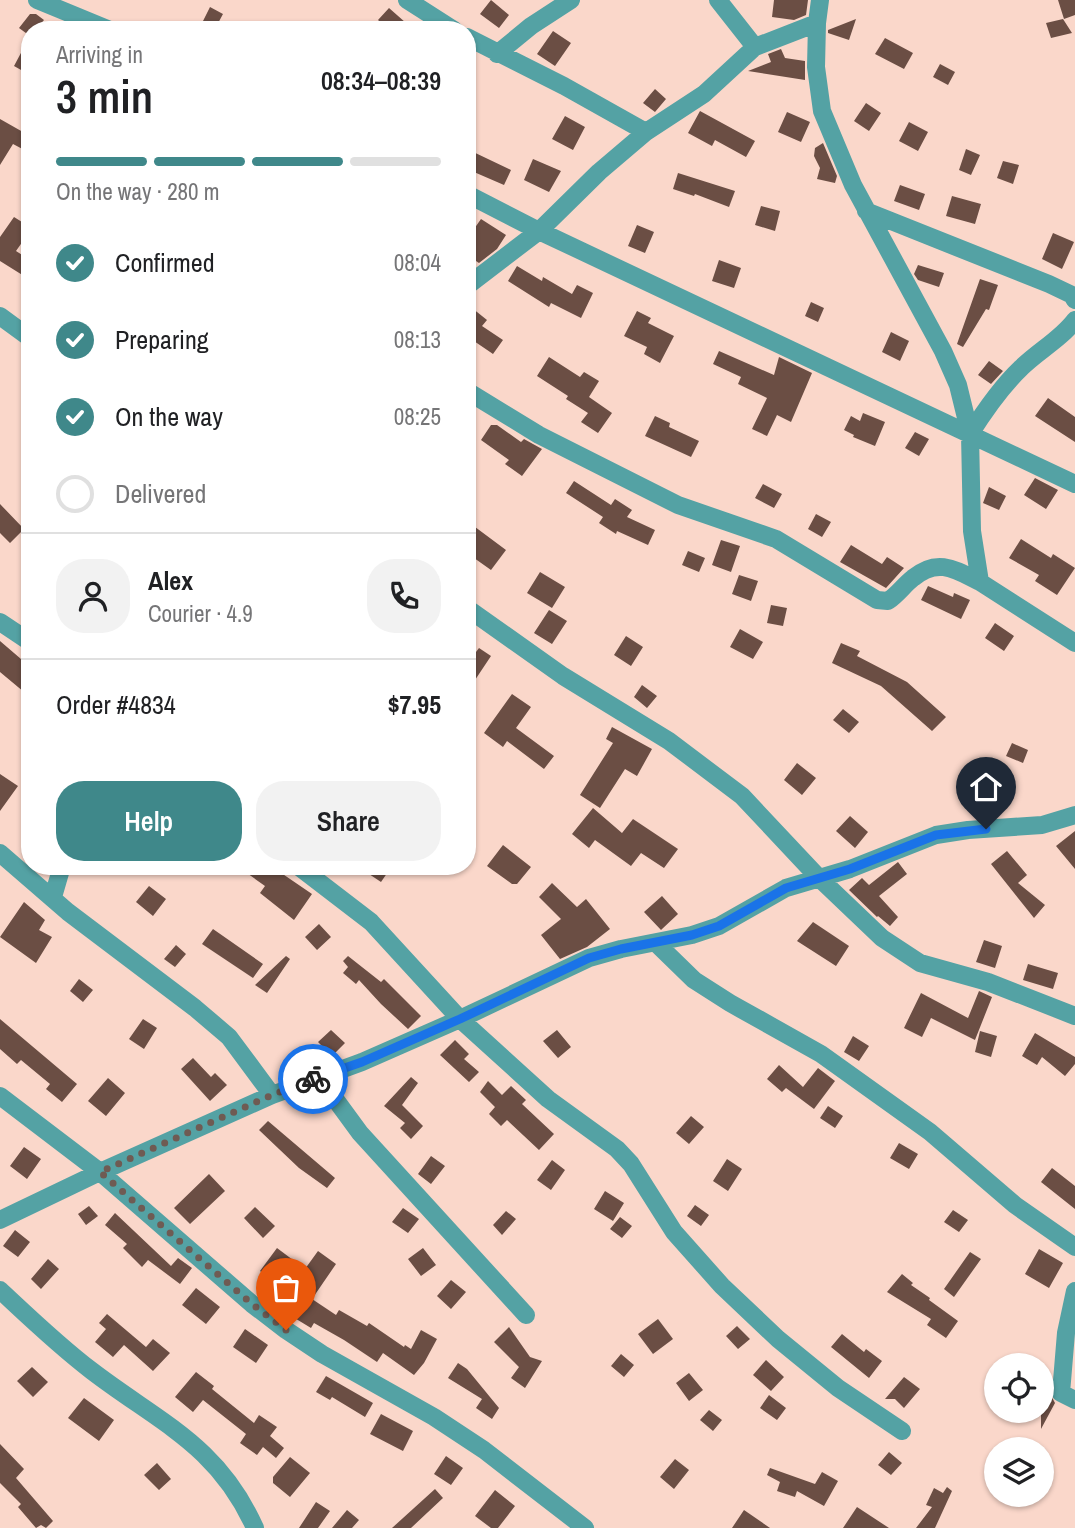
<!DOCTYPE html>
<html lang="en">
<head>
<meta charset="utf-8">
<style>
	:root { --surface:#fff; --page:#f2f2f2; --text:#202124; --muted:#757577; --line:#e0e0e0; --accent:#3f888a }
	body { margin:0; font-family:"Archivo Narrow",sans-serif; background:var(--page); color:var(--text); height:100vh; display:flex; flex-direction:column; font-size:26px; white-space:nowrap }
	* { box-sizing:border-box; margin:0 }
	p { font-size:23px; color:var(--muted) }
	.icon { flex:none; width:38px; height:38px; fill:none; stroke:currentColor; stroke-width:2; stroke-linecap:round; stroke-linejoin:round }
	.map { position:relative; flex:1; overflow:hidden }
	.side { position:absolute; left:21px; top:21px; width:455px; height:854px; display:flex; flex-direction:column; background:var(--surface); border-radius:28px; box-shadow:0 2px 5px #0004 }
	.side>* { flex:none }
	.tools { position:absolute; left:984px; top:1353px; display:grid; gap:14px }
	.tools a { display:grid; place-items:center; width:70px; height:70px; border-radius:50%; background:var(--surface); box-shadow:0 2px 5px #0004; font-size:35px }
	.pin { position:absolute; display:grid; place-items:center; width:60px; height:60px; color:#fff; margin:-72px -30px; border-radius:50% 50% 50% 0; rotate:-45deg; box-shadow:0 0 7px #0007 }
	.pin .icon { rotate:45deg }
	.courier { position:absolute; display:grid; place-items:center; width:70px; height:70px; margin:-35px; border:5px solid #1a73e8; border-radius:50%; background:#fff; color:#222; box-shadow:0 2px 9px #0007 }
	.summary em { font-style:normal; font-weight:600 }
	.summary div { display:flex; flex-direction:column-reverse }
	.summary { display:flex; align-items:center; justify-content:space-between; height:119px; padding:0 35px }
	h1 { font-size:46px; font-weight:600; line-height:52px }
	.bar { display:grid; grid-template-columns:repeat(4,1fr); gap:10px 7px; align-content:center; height:84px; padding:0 35px }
	.bar i { height:9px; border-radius:5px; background:var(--line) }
	.bar .selected { background:var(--accent) }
	.bar p { grid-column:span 4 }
	.line { display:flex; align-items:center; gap:18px; padding:0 35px; border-top:2px solid var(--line) }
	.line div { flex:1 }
	.round { display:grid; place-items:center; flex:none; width:74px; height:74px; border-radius:28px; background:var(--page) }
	ol { padding:0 35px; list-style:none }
	li { display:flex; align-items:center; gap:21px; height:77px }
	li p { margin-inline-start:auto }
	li .icon { padding:7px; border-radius:50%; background:var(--accent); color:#fff; stroke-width:4 }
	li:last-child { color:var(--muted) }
	li i { width:38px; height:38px; border:4px solid var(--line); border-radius:50% }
	.action { display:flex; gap:14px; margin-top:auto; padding:14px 35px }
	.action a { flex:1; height:80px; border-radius:28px; background:var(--accent); color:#fff; font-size:28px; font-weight:600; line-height:80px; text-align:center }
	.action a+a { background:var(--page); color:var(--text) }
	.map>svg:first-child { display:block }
	.building { fill:#6b4e44 }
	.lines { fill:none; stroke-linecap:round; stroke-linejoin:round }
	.street { stroke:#54a2a4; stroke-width:18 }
	.done { stroke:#6f5b53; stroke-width:7; stroke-dasharray:0 12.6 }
	.route { stroke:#1a73e8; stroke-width:9 }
</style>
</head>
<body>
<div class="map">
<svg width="1075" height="1528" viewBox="0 0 1075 1528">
	<rect width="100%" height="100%" fill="#fad7ca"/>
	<!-- building -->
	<path class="building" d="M491 0 509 15 499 28 480 14Z
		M774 0H808L806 15 794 20 772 17Z
		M1058 0H1075V15L1064 19Z
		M210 7 223 14 216 27 203 21Z
		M389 8 414 30H389L378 20Z
		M30 14H36L44 20 36 30H30V75L14 66 30 36 19 28Z
		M856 19 849 40 828 33V30Z
		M1063 19 1072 33 1051 38 1046 23Z
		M553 31 571 43 555 66 537 54Z
		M885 38 913 53 904 69 875 54Z
		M781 49 785 58 805 61V80L748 71 771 62 768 54Z
		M940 64 955 72 948 85 933 77Z
		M655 89 666 99 655 112 643 103Z
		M866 103 881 113 869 131 854 121Z
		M700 111 755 141 746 157 715 140 712 146 688 133Z
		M787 112 810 122 801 142 778 132Z
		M565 116 585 127 573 150 552 139Z
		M0 119 30 136V153L13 144 0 165Z
		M909 122 928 132 918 151 899 141Z
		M823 143 837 176 835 183 817 179 820 168 814 156 815 148Z
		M467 149 511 170 504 185 467 169Z
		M966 149 980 155 971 175 959 170Z
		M533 159 561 171 549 192 524 180Z
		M1003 161 1019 165 1013 184 997 178Z
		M678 173 735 191 729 207 695 194 694 196 673 189Z
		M900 185 925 194 919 210 894 201Z
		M952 196 981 204 975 224 946 216Z
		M761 206 780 211 775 231 755 225Z
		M14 217 30 227V231L16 251 30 260V267L24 276 0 261V237Z
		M481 219 506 235 497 249 479 263 467 255V239Z
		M637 225 654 232 645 253 628 246Z
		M1053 233 1074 242 1062 269 1042 259Z
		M719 260 741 268 734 288 712 281Z
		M918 265 944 273 939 287 918 280 914 274Z
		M517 266 542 281 543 277 572 294 577 285 593 293 581 318 551 303 549 307 508 281Z
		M980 279 998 285 989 310 986 309 963 347 957 344Z
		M811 302 824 308 818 322 805 316Z
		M467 304 487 320 482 326 503 340 493 354 471 339 467 344Z
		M637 311 651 318 648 323 674 336 660 363 644 354 647 347 624 336Z
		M891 332 909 341 900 361 882 352Z
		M719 351 774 375 779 357 812 373 791 422 777 415 767 436 752 429 767 398 738 384 741 377 713 364Z
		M549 357 580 377 584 372 599 381 589 397 612 413 598 433 581 422 588 413 566 399 568 396 537 376Z
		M989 361 1003 371 991 384 978 375Z
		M1048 398 1075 417V442L1035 416Z
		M863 413 885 422 875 446 853 437 854 435 844 430 851 416 860 421Z
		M655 416 670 423 669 427 699 441 691 457 645 436Z
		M491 425H497L521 442 524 439 542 449 522 476 505 464 509 460 481 440Z
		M915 432 929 439 919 456 905 448Z
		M1035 478 1058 490 1046 509 1024 495Z
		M574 481 611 505 615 499 632 510 627 517 655 530 648 545 617 531 616 534 599 523 603 517 566 493Z
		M763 484 782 494 774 508 755 498Z
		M989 487 1006 496 999 510 983 503Z
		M0 504 24 529 10 543 0 533Z
		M816 514 831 522 822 537 808 529Z
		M467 521 506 550 491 570 467 553Z
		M1021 539 1051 558 1053 554 1075 568 1057 595 1035 581 1039 575 1009 558Z
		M721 540 740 546 731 572 712 565Z
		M851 545 882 564 887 557 904 568 886 588 840 562Z
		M688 551 705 558 699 572 682 565Z
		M540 572 565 587 552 608 527 593Z
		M739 575 758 581 751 601 732 594Z
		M928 586 953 597 954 593 970 600 961 619 921 600Z
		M771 605 787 608 783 626 767 623Z
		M549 610 567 621 552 644 534 633Z
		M995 623 1014 636 1004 651 985 638Z
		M740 629 763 642 753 659 730 647Z
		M626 636 643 647 631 666 614 655Z
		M0 641 28 665 24 670 30 675V697L0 672Z
		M841 643 860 651 857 656 907 682 946 717 932 731 881 686 832 663Z
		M479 648 491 656 467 692V664Z
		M642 685 657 696 647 708 634 697Z
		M512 694 531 707 516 728 554 756 544 769 507 741 503 747 484 733Z
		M843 709 859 722 849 733 833 720Z
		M612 727 652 749 637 776 625 769 600 808 580 795 613 743 606 739Z
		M1012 743 1028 750 1023 763 1006 756Z
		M797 763 816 778 802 795 784 780Z
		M0 774 18 786 0 811Z
		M979 779 996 784 990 805 973 800Z
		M593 808 622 833 633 819 678 849 664 868 641 853 631 866 595 840 589 848 572 834Z
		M850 816 868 832 855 848 836 831Z
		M1075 831V869L1056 846Z
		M503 845 531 867 517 884H512L487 866Z
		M1007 851 1027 875 1018 883 1045 905 1034 918 991 864Z
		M898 862 907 874 879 896 898 917 890 926 878 916 877 917 849 890 862 878 869 885Z
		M237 866H271L312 894 294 920 260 893 265 886Z
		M357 866H392L381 882Z
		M552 883 577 907 586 899 610 929 587 947 560 959 541 935 561 919 539 897Z
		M149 886 166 899 153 916 136 902Z
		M662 896 678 914 661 930 644 912Z
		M24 902 45 920 39 930 52 937 36 963 0 937Z
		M813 922 849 946 836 966 797 941Z
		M319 924 331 937 317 950 305 937Z
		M213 929 263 964 253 978 202 944Z
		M984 940 1002 946 995 968 976 962Z
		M176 945 186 954 175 967 164 959Z
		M286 956 290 959 267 993 255 985Z
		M348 956 381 982 384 979 421 1016 408 1029 381 1004 359 980 356 984 343 973 348 967 343 961Z
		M1028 964 1058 973 1053 989 1023 980Z
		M79 979 93 990 83 1002 70 991Z
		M979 991 992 997 975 1040 931 1018 922 1037 904 1028 921 993 968 1018Z
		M0 1019 77 1084 62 1102 46 1089 50 1084 21 1060 17 1064 0 1049Z
		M143 1019 157 1028 144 1049 129 1039Z
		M331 1030 345 1043 332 1056 318 1042Z
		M557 1030 571 1047 558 1058 543 1041Z
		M980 1031 997 1036 991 1057 975 1052Z
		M1035 1033 1075 1057V1064L1065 1076 1042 1057 1037 1065 1022 1056Z
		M853 1036 869 1046 859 1061 844 1052Z
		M455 1040 469 1054 464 1059 479 1072 469 1082 440 1055Z
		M193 1058 211 1077 215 1073 227 1085 210 1101 181 1069Z
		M779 1065 803 1087 818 1068 835 1081 814 1109 786 1088 782 1092 767 1079Z
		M411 1077 418 1083 402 1105 423 1126 411 1139 400 1128 405 1123 384 1106Z
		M108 1078 125 1093 106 1116 88 1101Z
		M488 1081 502 1095 511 1086 526 1100 522 1104 554 1134 539 1150 507 1120 501 1126 489 1114 495 1107 480 1092Z
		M828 1106 843 1116 835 1128 820 1118Z
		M691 1116 704 1127 689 1144 676 1133Z
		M268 1121 335 1178 327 1188 299 1168 259 1130Z
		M899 1143 918 1154 909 1169 890 1158Z
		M24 1147 41 1159 27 1179 10 1166Z
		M431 1156 445 1166 431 1184 418 1174Z
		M727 1159 742 1169 728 1191 713 1181Z
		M552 1160 565 1170 551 1190 537 1180Z
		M1052 1168 1075 1186V1209L1041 1182Z
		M209 1174 225 1191 190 1224 174 1208Z
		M605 1191 624 1203 613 1221 594 1209Z
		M695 1205 709 1215 701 1226 687 1216Z
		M89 1206 98 1216 86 1225 78 1214Z
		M255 1207 275 1226 263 1238 244 1218Z
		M403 1208 419 1219 408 1233 392 1222Z
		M953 1210 968 1220 959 1232 944 1222Z
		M506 1211 516 1219 502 1235 493 1225Z
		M115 1213 171 1266 178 1258 192 1268 180 1284 148 1260 142 1267 123 1248 127 1244 105 1225Z
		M620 1217 632 1226 622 1238 610 1229Z
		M15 1230 30 1242 18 1257 3 1246Z
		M277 1248 305 1269 318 1251 336 1264 312 1299 336 1315 339 1310 367 1326 369 1323 404 1347 405 1345 411 1349 421 1330 437 1339 424 1363 414 1375 383 1353 377 1362 344 1340 314 1323 311 1328 288 1314 297 1299 260 1271Z
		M423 1248 436 1265 421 1276 408 1259Z
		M1039 1249 1063 1263 1049 1288 1025 1274Z
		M970 1252 981 1259 954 1297 944 1289Z
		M48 1259 59 1269 41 1289 31 1279Z
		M902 1274 913 1283 911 1285 930 1298 929 1300 958 1321 946 1338 927 1325 931 1319 887 1292Z
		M451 1280 466 1292 451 1309 437 1296Z
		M196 1288 220 1307 206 1324 182 1305Z
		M107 1314 146 1347 153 1339 170 1353 153 1371 124 1345 113 1357 95 1342 106 1329 99 1323Z
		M658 1319 673 1339 653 1354 638 1334Z
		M737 1326 750 1339 738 1349 726 1336Z
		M509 1327 530 1357 542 1361 525 1388 511 1378 519 1367 494 1342Z
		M245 1329 268 1345 256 1363 233 1347Z
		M842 1334 864 1352 866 1349 882 1361 869 1378 831 1347Z
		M621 1354 634 1365 624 1377 611 1366Z
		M766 1360 784 1377 771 1391 753 1375Z
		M458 1363 467 1369 499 1408 492 1419 476 1408 482 1399 448 1378Z
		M32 1367 48 1382 33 1397 17 1381Z
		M196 1372 214 1386 212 1389 254 1423 259 1415 277 1427 270 1436 284 1448 276 1458 263 1447 257 1455 240 1443 246 1434 203 1400 193 1412 175 1397Z
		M689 1373 703 1390 689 1401 676 1383Z
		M326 1376 373 1403 365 1417 332 1397 330 1400 316 1392Z
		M904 1377 920 1389 904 1408 895 1399H885Z
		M1041 1390 1050 1394 1055 1403 1041 1429Z
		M769 1395 786 1408 777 1420 760 1408Z
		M84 1398 114 1420 99 1441 68 1418Z
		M709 1410 722 1420 713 1431 700 1420Z
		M381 1414 413 1431 403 1451 370 1434Z
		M0 1444 24 1469 16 1478 53 1521 46 1528 41 1525 36 1528 18 1507 21 1504 0 1483Z
		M889 1452 902 1463 891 1475 878 1465Z
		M446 1456 463 1468 451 1485 434 1474Z
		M290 1457 310 1473 290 1497 273 1483V1477Z
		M675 1459 689 1470 674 1489 660 1477Z
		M157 1463 171 1479 159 1490 144 1475Z
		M770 1468 815 1484 822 1472 838 1481 824 1506 797 1491 795 1497 777 1491 780 1482 767 1475Z
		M947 1487 952 1491 935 1528H916L932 1507 926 1505 934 1488 943 1493Z
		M435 1489 443 1498 411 1528H392Z
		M495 1490 515 1506 498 1528H491L475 1516Z
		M316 1502 330 1511 318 1528H299Z
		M857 1507 889 1528H843Z
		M347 1510 359 1520 352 1528H332Z
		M744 1510 770 1528H732Z"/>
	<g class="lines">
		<!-- street -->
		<path class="street" d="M37 0 110 30
			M407 0 454 30
			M718 0 755 47
			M820 0 817 23 816 67 822 111 853 185 943 351 958 385 970 434 972 531 980 582 1075 643
			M467 37 564 86 646 132 704 94 755 47 817 23
			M497 54 531 26 571 0
			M467 194 539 231 1075 484
			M866 211 1049 284 1072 295 1075 300
			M467 286 539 231 599 172 646 132
			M0 316 30 338
			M467 391 539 435 678 505 776 539 877 600 888 601C898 594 904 585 913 578 938 557 956 570 980 582
			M970 434C985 410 1000 388 1021 368 1038 351 1061 339 1075 320
			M467 608 563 676 669 741 742 796 818 877 882 938 920 963 988 982 1075 1016
			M0 622 30 642
			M0 853 68 912 195 1008 229 1037 272 1095
			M298 866 371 922 460 1019 548 1099 617 1149 631 1164 674 1232 722 1286 778 1339 838 1388 902 1431
			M53 897 62 866
			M656 943 694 980 730 1003 821 1054 930 1132 1015 1205 1075 1247
			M319 1077 360 1133 526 1315
			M0 1096 100 1172 252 1304 286 1330 322 1354 434 1417 484 1450 585 1528
			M0 1220 100 1172 272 1095 362 1062 460 1019 589 958 621 949 692 935 719 926 786 888 850 869 936 835 968 830 1042 825 1075 815
			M0 1290C30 1318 59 1346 92 1371 160 1423 218 1445 255 1528
			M1075 1291 1066 1333 1061 1393 1075 1400"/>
	</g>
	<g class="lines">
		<!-- done -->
		<path class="done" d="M286 1330 252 1304 100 1172 272 1095 313 1079"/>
		<!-- route -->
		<path class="route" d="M313 1079 362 1062 460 1019 589 958 621 949 692 935 719 926 786 888 850 869 936 835 986 829"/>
	</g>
</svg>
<div class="tools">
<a><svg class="icon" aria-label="locate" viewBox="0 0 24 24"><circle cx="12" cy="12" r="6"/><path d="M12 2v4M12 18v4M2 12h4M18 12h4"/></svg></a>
<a><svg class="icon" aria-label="layers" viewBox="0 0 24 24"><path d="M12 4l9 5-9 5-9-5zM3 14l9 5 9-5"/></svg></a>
</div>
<div class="pin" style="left:286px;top:1330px;background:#ea580c"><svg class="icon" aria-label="bag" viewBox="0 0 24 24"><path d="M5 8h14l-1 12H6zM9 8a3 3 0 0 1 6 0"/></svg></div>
<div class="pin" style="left:986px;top:829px;background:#1f2937"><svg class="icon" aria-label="home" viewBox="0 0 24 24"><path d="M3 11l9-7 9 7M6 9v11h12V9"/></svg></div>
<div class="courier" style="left:313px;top:1079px"><svg class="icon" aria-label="bike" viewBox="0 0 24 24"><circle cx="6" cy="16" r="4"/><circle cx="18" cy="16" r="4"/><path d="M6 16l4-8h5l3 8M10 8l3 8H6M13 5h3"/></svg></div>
<section class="side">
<div class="summary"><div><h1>3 min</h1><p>Arriving in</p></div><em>08:34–08:39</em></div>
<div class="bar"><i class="selected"></i><i class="selected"></i><i class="selected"></i><i></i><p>On the way · 280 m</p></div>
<ol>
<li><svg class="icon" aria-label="check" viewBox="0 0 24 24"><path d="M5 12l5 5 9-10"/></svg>Confirmed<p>08:04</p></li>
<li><svg class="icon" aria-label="check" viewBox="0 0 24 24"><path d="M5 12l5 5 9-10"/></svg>Preparing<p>08:13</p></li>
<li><svg class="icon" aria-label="check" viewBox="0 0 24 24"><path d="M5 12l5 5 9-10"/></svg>On the way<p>08:25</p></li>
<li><i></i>Delivered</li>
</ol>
<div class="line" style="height:126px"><a class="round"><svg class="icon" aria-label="person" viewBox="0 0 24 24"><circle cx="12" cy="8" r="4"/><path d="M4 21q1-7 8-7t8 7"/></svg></a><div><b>Alex</b><p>Courier · 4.9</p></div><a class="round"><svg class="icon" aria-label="phone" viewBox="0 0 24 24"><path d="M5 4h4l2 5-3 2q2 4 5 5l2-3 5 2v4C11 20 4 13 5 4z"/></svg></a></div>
<div class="line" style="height:91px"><div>Order #4834</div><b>$7.95</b></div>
<div class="action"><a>Help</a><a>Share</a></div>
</section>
</div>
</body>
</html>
